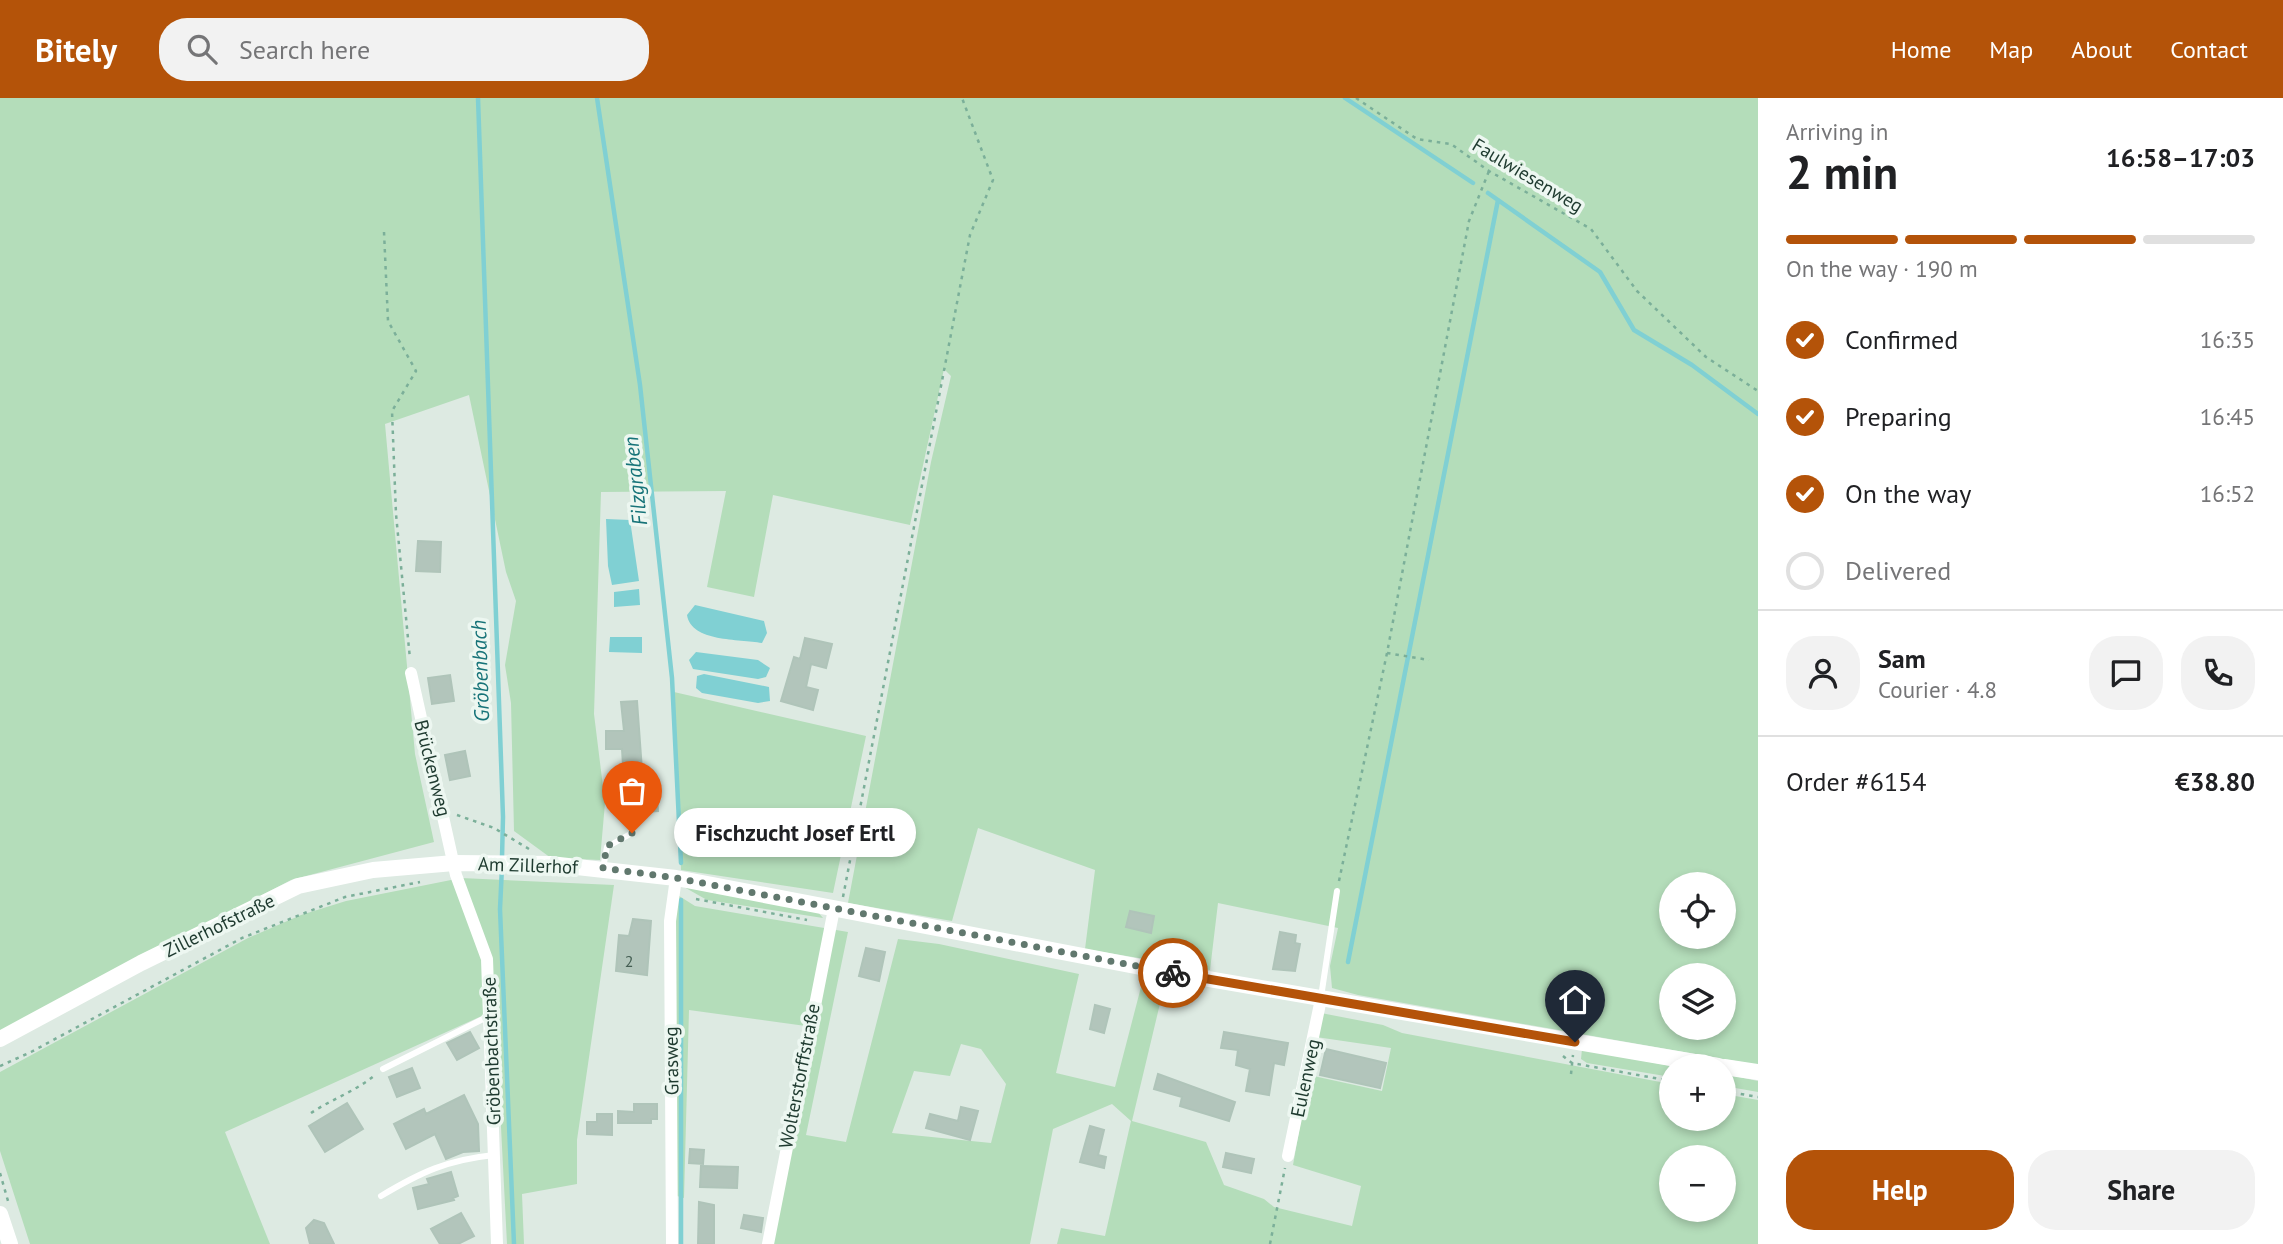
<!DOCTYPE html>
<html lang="en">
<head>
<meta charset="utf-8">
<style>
	:root { --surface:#fff; --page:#f2f2f2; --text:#202124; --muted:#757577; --line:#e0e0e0; --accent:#b45309 }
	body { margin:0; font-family:"PT Sans",sans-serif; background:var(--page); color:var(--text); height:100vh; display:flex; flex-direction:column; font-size:26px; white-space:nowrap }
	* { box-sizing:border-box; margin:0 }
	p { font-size:23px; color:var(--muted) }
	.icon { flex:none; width:38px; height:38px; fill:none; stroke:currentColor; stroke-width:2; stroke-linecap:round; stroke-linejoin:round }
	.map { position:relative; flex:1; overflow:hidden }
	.sheet { display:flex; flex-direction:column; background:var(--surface); width:525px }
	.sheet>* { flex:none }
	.buttons { position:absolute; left:1659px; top:774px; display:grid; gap:14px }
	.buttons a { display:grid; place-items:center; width:77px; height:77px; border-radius:50%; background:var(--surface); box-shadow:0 4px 10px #0003; font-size:35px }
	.pin { position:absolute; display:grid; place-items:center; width:60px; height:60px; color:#fff; margin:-72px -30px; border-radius:50% 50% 50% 0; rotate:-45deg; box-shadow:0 0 7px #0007 }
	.pin .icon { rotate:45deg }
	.courier { position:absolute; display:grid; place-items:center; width:70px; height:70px; margin:-35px; border:5px solid #b45309; border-radius:50%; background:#fff; color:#222; box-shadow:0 2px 9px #0007 }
	.bubble { position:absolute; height:49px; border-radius:24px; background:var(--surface); box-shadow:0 4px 10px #0003; font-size:23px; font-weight:600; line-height:49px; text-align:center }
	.headline em { font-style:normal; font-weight:600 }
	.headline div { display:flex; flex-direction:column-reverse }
	.headline { display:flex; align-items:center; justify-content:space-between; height:119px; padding:0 28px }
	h1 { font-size:46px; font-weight:600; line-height:52px }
	.bar { display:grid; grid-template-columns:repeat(4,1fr); gap:10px 7px; align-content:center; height:84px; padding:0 28px }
	.bar i { height:9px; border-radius:5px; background:var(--line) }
	.bar .selected { background:var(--accent) }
	.bar p { grid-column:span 4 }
	.line { display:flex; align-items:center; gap:18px; padding:0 28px; border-top:2px solid var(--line) }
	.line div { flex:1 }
	.round { display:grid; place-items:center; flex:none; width:74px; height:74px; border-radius:28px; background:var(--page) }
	ol { padding:0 28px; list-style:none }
	li { display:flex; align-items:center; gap:21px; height:77px }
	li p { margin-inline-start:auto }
	li .icon { padding:7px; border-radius:50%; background:var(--accent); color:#fff; stroke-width:4 }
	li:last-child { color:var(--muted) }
	li i { width:38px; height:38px; border:4px solid var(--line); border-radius:50% }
	.primary-button { display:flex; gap:14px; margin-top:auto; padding:14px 28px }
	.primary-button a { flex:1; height:80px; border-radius:28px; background:var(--accent); color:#fff; font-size:28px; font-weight:600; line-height:80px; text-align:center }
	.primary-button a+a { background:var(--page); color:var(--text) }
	header { display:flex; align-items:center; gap:42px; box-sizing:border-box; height:98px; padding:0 35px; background:var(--accent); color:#fff }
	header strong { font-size:33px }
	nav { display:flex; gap:38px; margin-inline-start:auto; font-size:24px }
	.search { width:490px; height:63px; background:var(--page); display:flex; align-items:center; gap:18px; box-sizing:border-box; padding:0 24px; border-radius:28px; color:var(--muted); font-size:26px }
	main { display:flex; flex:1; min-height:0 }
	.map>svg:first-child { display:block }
	.green { fill:#b4ddba; fill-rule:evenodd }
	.water { fill:#80d0d3 }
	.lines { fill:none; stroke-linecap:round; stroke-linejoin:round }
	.stream { stroke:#80d0d3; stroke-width:4.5 }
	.building { fill:#b2c5bb; stroke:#afc4b9; stroke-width:2 }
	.path { stroke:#7baf99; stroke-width:2.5; stroke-dasharray:3.5 5; stroke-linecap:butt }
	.service { stroke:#fff; stroke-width:6 }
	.minor { stroke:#fff; stroke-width:12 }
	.tertiary { stroke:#fff; stroke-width:16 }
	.done { stroke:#61786e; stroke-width:7; stroke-dasharray:0 12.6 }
	.route { stroke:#b45309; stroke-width:9 }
	.labels { text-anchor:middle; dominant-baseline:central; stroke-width:7; stroke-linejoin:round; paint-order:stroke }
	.number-label { font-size:16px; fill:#435d52 }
	.street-label { font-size:19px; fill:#1e3a2f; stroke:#edf7f1 }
	.water-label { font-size:21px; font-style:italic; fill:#167378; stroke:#edf7f1 }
</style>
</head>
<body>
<header>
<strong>Bitely</strong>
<div class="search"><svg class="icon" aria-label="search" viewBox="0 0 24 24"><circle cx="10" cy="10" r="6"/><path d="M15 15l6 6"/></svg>Search here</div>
<nav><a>Home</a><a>Map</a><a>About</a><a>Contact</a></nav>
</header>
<main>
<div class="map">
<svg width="1758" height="1146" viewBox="0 0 1758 1146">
	<rect width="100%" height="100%" fill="#ddeae2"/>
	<!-- green -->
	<path class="green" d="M0 0H1758V967L1358 897 1332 890 1330 868 1338 830 1218 805 1210 872 1085 851 1095 772 978 730 952 823 848 805 931 364 951 278 944 271 910 427 773 397 754 499 707 489 726 393 601 394 594 616 605 705 600 762 551 760 514 733 511 605 505 567 516 503 506 474 469 297 385 326 415 656 434 744 291 782 0 933ZM1671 786H1724V838H1671ZM1671 877H1724V929H1671Z
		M674 594 866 638 833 795 681 772Z
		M461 780 614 787 577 1042V1086L522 1096 524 1146H507L495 912 225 1034 270 1146H30L0 1053V974L248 840 301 817 346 803Z
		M684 789 817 813 823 820 707 802Z
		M676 796 695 808 848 834 806 1037 846 1044 898 841 939 846 1079 876 1056 975 1115 989 1141 889 1163 893 1132 1023 1206 1044 1224 1087 1264 1101 1274 1109 1352 1128 1361 1088 1293 1067 1309 977 1382 993 1391 950 1316 939 1321 915 1383 927 1402 935 1671 986V1020H1724V996L1758 1002V1146H1057L1061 1130 1105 1138 1131 1023 1112 1006 1053 1031 1030 1146H773L813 929 689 912 684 1100 677 1098ZM961 946 981 951 1006 986 991 1045 892 1035 914 973 950 978ZM1671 1059H1724V1111H1671Z
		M1582 951 1671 968V979L1587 965 1581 961Z
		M1724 976 1758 983V994L1724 988Z"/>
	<!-- water -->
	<path class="water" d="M606 421 630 422 639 483 612 487 608 468Z
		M639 491 640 507 614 509V494Z
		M695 507 764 523 767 535 762 545C739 541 691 544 687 517Z
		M610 539H642V555L609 554Z
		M696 554 758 562 770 570 766 579 758 581 693 571 689 562Z
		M704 576 769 589 770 603 758 605 702 595 696 590 697 578Z"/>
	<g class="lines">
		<!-- stream -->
		<path class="stream" d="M478 0 503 719 502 760
			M597 0 640 287 672 580 681 765
			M1345 0 1473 85
			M1488 95 1600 174 1634 232 1692 267 1758 316
			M502 769 500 811 514 1146
			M1348 864 1498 102
			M681 1146V802"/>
	</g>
	<!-- building -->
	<path class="building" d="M418 443 441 444 440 474 416 473Z
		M805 540 832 546 826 570 811 566 806 589 818 592 813 612 781 603 794 559 800 561Z
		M450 577 454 603 432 606 428 580Z
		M637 603 644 700 657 698 658 713 626 715 622 651H606V633H624L621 604Z
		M465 653 470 678 450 682 445 657Z
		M1130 813 1154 818 1151 835 1126 829Z
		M633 821 651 823 647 877 616 873 619 837 629 838Z
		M1280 834 1296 837 1295 845 1300 846 1295 873 1273 871Z
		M866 850 885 854 879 883 859 878Z
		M1095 907 1110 911 1104 935 1090 931Z
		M470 934 479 950 457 962 447 945Z
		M1224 934 1288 945 1284 967 1274 965 1269 997 1246 993 1250 971 1236 967 1238 952 1221 950Z
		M1326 951 1386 965 1380 990 1320 977Z
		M412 970 420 990 397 999 389 979Z
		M1158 976 1235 1004 1229 1023 1180 1008 1182 999 1154 991Z
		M464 997 478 1026 479 1053 463 1054 446 1061 435 1036 406 1051 394 1026 424 1011 426 1016Z
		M347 1005 363 1031 325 1054 309 1028Z
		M634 1006H657V1021H651V1025H618V1013L634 1014Z
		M961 1009 978 1013 970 1042 926 1030 930 1016 958 1023Z
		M597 1016H612V1037L587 1036V1024H597Z
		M1090 1028 1104 1032 1098 1057 1106 1059 1104 1070 1080 1064Z
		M690 1051 704 1052 703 1066 689 1065Z
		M1226 1055 1254 1061 1251 1075 1223 1069Z
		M701 1068 738 1069 737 1090 700 1089Z
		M451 1074 458 1098 453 1100 454 1102 418 1111 413 1090 429 1086 427 1081Z
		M699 1104 714 1107V1146H698Z
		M461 1115 474 1138 458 1146H440L431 1131Z
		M744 1117 763 1120 761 1134 741 1130Z
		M314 1122 324 1125 334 1146H310L306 1130Z"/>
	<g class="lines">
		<!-- path -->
		<path class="path" d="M1356 0 1417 41 1451 46 1489 73 1591 131 1637 193 1706 259 1758 293
			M384 134 388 223 416 273 392 313 396 416 410 561
			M1387 555 1429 562
			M457 717 494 730 529 751
			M1339 783 1387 555 1469 123 1489 73
			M843 799 970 137 993 82 962 0
			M696 801 807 822
			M1563 958 1572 965 1671 983
			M0 968 31 954 242 840 345 799 420 784
			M1571 976 1573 957
			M1724 993 1758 999
			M311 1015C332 1001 356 993 375 977
			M0 1075 8 1103
			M1270 1146 1285 1070"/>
		<!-- service -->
		<path class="service" d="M603 770 607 749 632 735
			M1321 899 1337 793
			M383 971 489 918
			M381 1098C421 1074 447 1062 494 1057"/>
		<!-- minor -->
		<path class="minor" d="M411 575 456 777 487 861 497 1146
			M1288 1058 1321 901
			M672 1146 670 823 676 780
			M768 1146 834 811"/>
		<!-- tertiary -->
		<path class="tertiary" d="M0 941 141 865 298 788 373 772 454 765 550 766 676 780 1156 872 1718 968
			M1724 969 1758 974
			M0 1116 10 1146"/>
	</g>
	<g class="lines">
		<!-- done -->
		<path class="done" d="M632 735 607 748 603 770 676 780 1173 875"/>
		<!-- route -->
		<path class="route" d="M1173 875 1575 944"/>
	</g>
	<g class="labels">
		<!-- number labels -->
		<g class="number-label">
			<text x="629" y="863">2</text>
		</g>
		<!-- street labels -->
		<g class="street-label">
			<text transform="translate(1528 77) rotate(31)">Faulwiesenweg</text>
			<text transform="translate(433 670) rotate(76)">Brückenweg</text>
			<text transform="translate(528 767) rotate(2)">Am Zillerhof</text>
			<text transform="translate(219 827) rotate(-26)">Zillerhofstraße</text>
			<text transform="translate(491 953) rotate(-92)">Gröbenbachstraße</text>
			<text transform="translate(671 963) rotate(-91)">Grasweg</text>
			<text transform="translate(799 978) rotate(-79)">Wolterstorffstraße</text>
			<text transform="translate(1305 980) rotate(-78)">Eulenweg</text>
		</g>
		<!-- water labels -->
		<g class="water-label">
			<text transform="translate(635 383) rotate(-96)">Filzgraben</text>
			<text transform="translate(480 573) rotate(-92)">Gröbenbach</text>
		</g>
	</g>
</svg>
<div class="buttons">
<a><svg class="icon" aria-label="locate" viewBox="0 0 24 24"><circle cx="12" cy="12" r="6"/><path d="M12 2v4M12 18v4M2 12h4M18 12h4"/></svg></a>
<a><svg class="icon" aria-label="layers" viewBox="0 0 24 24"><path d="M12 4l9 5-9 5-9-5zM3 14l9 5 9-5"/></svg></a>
<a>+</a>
<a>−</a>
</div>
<div class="pin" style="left:632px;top:735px;background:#ea580c"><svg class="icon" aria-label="bag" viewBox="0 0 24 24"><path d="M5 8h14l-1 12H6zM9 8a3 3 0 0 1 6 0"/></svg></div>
<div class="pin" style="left:1575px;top:944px;background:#1f2937"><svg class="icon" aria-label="home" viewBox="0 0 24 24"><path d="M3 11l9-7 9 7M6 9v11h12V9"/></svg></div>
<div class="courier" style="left:1173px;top:875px"><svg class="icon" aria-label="bike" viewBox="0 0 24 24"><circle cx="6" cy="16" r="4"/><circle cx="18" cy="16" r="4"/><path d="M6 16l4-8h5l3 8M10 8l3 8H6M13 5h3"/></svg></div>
<div class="bubble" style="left:674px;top:710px;width:242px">Fischzucht Josef Ertl</div>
</div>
<section class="sheet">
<div class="headline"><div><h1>2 min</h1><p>Arriving in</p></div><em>16:58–17:03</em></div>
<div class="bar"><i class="selected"></i><i class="selected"></i><i class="selected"></i><i></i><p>On the way · 190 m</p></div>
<ol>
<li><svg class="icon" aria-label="check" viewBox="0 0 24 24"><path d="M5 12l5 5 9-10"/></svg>Confirmed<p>16:35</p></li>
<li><svg class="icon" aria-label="check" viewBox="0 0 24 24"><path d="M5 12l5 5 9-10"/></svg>Preparing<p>16:45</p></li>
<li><svg class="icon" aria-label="check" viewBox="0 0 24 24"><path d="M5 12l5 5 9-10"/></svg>On the way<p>16:52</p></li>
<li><i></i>Delivered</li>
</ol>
<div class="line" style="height:126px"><a class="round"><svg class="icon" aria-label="person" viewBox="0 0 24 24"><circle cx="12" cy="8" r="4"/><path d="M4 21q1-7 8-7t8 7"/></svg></a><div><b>Sam</b><p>Courier · 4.8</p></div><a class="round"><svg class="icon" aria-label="chat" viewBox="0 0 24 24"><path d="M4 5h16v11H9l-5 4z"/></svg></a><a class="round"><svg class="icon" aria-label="phone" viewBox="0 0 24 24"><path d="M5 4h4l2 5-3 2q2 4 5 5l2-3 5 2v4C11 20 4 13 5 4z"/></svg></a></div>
<div class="line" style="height:91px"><div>Order #6154</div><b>€38.80</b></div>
<div class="primary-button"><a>Help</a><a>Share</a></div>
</section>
</main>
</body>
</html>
